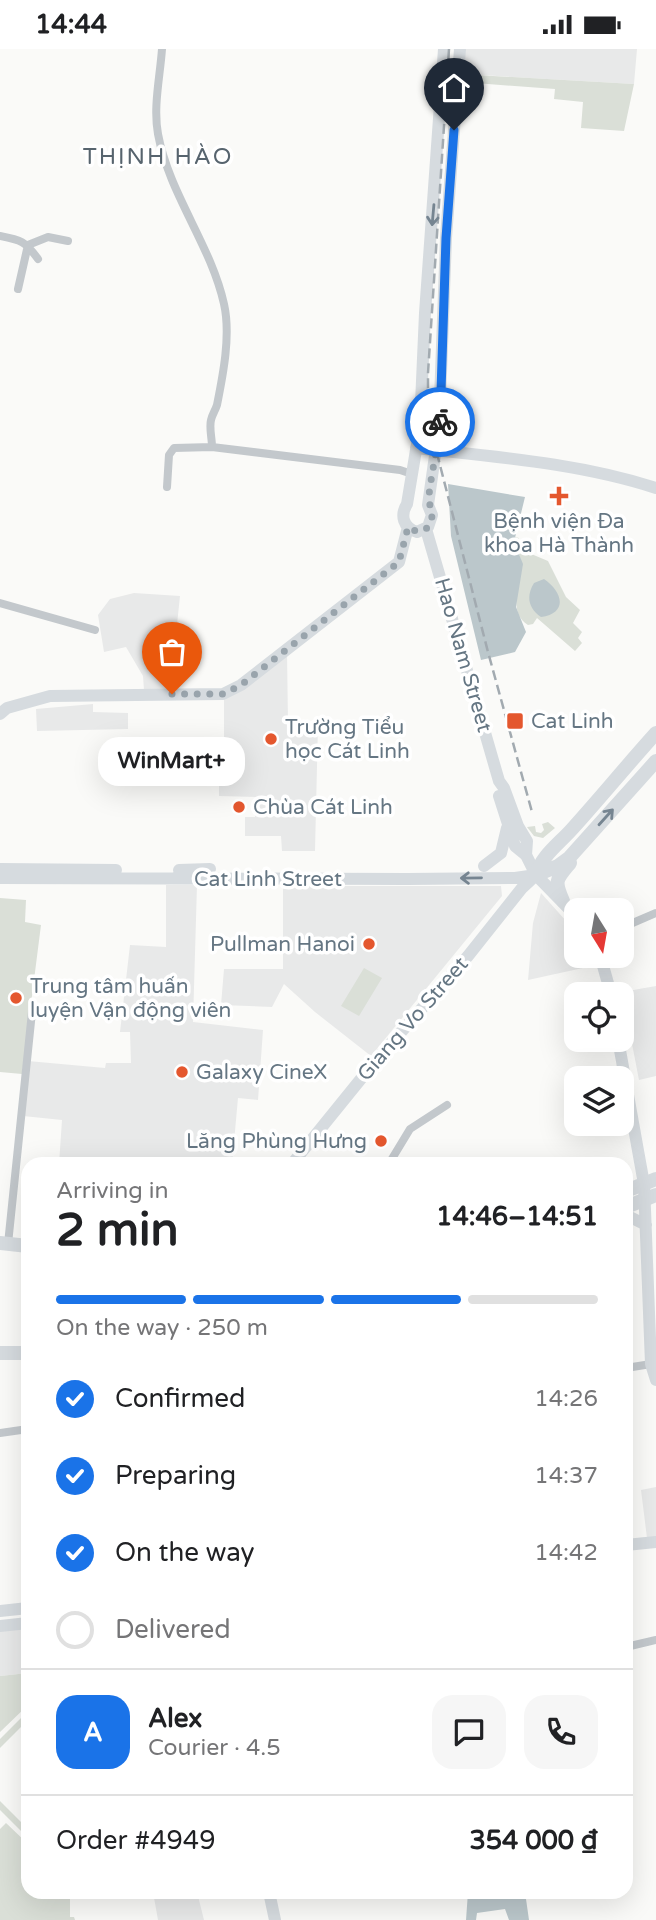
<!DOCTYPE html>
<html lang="en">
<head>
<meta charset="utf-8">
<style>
	:root { --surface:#fff; --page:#f6f6f6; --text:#202124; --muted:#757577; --line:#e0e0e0; --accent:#1a73e8 }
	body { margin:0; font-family:"Varela Round",sans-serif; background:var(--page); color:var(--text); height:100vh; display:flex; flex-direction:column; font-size:26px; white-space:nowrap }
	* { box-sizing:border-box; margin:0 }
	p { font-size:23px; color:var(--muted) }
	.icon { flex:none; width:38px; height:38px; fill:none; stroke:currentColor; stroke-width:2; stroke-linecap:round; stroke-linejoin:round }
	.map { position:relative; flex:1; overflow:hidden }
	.side { position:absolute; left:21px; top:1108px; width:612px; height:742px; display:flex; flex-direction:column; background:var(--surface); border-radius:21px; box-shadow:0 7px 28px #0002 }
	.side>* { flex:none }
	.needle { width:46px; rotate:169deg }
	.tools { position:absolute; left:564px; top:849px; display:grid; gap:14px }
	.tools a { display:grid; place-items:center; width:70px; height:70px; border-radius:14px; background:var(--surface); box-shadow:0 7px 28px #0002; font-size:35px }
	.pin { position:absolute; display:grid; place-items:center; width:60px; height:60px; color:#fff; margin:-72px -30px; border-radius:50% 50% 50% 0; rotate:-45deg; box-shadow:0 0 7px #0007 }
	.pin .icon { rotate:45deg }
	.courier { position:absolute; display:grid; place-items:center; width:70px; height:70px; margin:-35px; border:5px solid #1a73e8; border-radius:50%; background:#fff; color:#222; box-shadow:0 2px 9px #0007 }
	.bubble { position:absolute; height:49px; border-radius:21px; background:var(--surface); box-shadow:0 7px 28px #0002; font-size:23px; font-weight:700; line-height:49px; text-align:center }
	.head em { font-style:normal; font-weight:700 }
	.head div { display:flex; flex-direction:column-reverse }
	.head { display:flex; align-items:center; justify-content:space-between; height:119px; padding:0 35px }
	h1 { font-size:46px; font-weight:700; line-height:52px }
	.bar { display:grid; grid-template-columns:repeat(4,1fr); gap:10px 7px; align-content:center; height:84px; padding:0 35px }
	.bar i { height:9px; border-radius:5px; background:var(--line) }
	.bar .current { background:var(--accent) }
	.bar p { grid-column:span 4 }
	.line { display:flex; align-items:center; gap:18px; padding:0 35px; border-top:2px solid var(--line) }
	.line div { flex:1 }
	.round { display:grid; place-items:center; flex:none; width:74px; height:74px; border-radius:21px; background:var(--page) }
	ol { padding:0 35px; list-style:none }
	li { display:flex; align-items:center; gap:21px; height:77px }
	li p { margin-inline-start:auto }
	li .icon { padding:7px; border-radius:50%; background:var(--accent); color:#fff; stroke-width:4 }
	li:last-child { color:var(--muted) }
	li i { width:38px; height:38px; border:4px solid var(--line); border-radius:50% }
	.status { display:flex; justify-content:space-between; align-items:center; height:49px; padding:0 35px; background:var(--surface); direction:ltr }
	.status svg { height:19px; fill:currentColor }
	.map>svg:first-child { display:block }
	.built { fill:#e8e9e9 }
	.green { fill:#dadfd7 }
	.water { fill:#bbc7cb }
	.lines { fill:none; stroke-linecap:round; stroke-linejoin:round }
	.street { stroke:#c3c8cc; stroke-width:8 }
	.secondary { stroke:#d6dbdf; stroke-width:12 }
	.primary { stroke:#d6dbdf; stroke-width:14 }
	.rail { stroke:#a2aab0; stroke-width:2.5; stroke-dasharray:10 5; stroke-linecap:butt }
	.oneway { stroke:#768591 }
	.done { stroke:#99a4ac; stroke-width:7; stroke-dasharray:0 12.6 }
	.route { stroke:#1a73e8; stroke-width:9 }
	.poi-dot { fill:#e4572e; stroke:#fff; stroke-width:2.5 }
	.labels { text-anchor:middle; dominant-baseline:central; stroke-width:7; stroke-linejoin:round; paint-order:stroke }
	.poi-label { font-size:21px; fill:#657683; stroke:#fff; text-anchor:start }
	.street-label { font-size:21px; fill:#657683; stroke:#fff }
	.neighbourhood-label { font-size:23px; letter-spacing:2px; fill:#57646e; stroke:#fff }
</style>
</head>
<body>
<div class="status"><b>14:44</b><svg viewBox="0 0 49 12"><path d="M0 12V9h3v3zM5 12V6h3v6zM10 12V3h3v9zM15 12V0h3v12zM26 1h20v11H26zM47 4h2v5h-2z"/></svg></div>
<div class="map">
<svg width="656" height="1871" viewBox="0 0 656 1871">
	<rect width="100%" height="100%" fill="#fafaf8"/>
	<!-- built -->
	<path class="built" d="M465 0H637L634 35 463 25Z
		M134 544 180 547 170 642 144 641 143 627 126 598 104 603 98 566 110 550Z
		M287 604 288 674 318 675 315 802H282L281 787H245V768H255L256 748 219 747V731H211V705H224V647Z
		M93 655V663L128 664V680L37 682 36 660Z
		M166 836H197L193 973 263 981 258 1051 238 1049 232 1115H59L62 1071 23 1067 28 1012 105 1019 106 1014H131L130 983H120L130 896 166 898Z
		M283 837H501L502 847 371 1007 315 963 284 935 272 958 221 956 224 920H283Z
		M541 844 576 883V906L589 907 592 917 528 931 533 874Z
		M656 937V1027L639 1031 622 943Z
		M656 1438V1488L647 1489 641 1441Z
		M28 1579V1624L0 1627V1582Z
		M153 1843H197L204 1871H158Z"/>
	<!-- green -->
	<path class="green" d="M476 26 634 35 624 82 581 79 583 53 554 50 555 40 475 34Z
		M515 488 519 489 517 499 548 512 566 548 580 561 573 574 582 583 578 589 582 594 575 602 537 569 533 575 528 576C506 562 522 534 521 514 521 504 513 499 515 488Z
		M548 773 555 779 543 789 534 787 527 778 535 777 536 783 541 784 544 781 542 775Z
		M0 849 26 851 25 873 41 876 22 1025 0 1023Z
		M364 919 382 929 359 967 341 957Z
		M28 1624V1656L0 1683V1627Z
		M28 1662V1671L0 1699V1690Z
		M0 1752 28 1780V1789L0 1761Z
		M6 1774 28 1795V1843H75V1849L70 1850V1868H74L75 1871H0V1780Z"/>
	<!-- water -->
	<path class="water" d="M448 435 525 448 514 493 523 515 516 558 526 583 515 603 481 611 451 487Z
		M544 530C562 542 569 564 541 568 528 559 526 547 534 534Z
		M468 1843H525L529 1871H509L505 1860 477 1864 476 1871H466Z"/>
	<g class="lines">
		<!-- street -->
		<path class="street" d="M162 0C160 28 153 58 158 85 169 145 211 196 224 255 231 286 223 326 217 356 215 362 212 366 211 371 209 379 212 389 212 398
			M0 187C21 191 25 192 38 210
			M18 240 28 196 48 188 68 192
			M167 438 169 406 174 399 212 398 400 421 412 425
			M0 554 95 581
			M621 879 656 864
			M392 1115 390 1113 410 1080 447 1056
			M8 1195 32 963
			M626 1319 651 1315
			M0 1384 28 1380
			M626 1598 656 1591"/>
		<!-- secondary -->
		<path class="secondary" d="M444 0 425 264 420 377 407 455C400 466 403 479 417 483L428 478 432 466 428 456 439 378 446 189 460 0
			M416 399C496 408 579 414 656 439
			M426 480 499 732 504 739 518 777 527 792 526 806
			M0 665 7 659 50 647 223 645 241 636 399 513 408 478
			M499 747 515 797 526 806 536 826 576 867
			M484 817 501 804 507 779
			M0 820 116 821
			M179 821 210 820
			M0 829 407 830 515 829 536 826
			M600 906 611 945
			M618 990 644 1135 651 1315 656 1331
			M292 1115 373 1015 468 907 522 839 536 826
			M626 1166 646 1176
			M626 1496 656 1493
			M0 1562 28 1559
			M0 1577 28 1574
			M269 1843 275 1871"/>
		<!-- primary -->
		<path class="primary" d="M536 826C542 806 559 795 573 779 601 748 628 715 656 684
			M536 826 558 817 569 809 656 712
			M563 852C554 831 556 831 570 814
			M626 1142 656 1130
			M626 1158 656 1146
			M0 1194 28 1197
			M0 1304H28"/>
		<!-- rail -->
		<path class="rail" d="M449 0 428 324V351L433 389 488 603 532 763"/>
	</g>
	<!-- one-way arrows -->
	<defs><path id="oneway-shaft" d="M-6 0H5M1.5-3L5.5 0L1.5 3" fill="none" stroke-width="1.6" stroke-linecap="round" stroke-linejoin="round" transform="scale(1.75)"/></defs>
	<g class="oneway">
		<use href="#oneway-shaft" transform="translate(433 166) rotate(95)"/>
		<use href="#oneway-shaft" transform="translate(606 768) rotate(-48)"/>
		<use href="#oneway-shaft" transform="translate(471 829) rotate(179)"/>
	</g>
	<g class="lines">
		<!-- done -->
		<path class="done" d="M172 645H223L241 636 399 513 408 478C416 484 426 484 431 473 434 464 428 455 429 446 432 421 438 397 440 373"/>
		<!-- route -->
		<path class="route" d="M440 373 446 189 454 81"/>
	</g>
	<!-- markers -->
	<g class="poi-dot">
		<path d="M555.5 436.5h7v7h7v7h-7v7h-7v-7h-7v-7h7z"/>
		<rect x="506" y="663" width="18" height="18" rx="3.5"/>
		<circle cx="271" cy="690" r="7"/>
		<circle cx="239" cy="758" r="7"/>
		<circle cx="369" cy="895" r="7"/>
		<circle cx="16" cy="949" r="7"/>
		<circle cx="182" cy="1023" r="7"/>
		<circle cx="381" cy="1092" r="7"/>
	</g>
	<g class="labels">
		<!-- poi labels -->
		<g class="poi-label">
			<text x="559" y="472" text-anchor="middle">Bệnh viện Đa<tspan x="559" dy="24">khoa Hà Thành</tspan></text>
			<text x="531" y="672">Cat Linh</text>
			<text x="285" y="678">Trường Tiểu<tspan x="285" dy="24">học Cát Linh</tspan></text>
			<text x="253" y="758">Chùa Cát Linh</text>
			<text x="355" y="895" text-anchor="end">Pullman Hanoi</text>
			<text x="30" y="937">Trung tâm huấn<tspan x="30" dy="24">luyện Vận động viên</tspan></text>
			<text x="196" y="1023">Galaxy CineX</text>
			<text x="367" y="1092" text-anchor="end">Lăng Phùng Hưng</text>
		</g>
		<!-- street labels -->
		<g class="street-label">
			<text transform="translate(463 606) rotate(74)">Hao Nam Street</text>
			<text x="268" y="830">Cat Linh Street</text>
			<text transform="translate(413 970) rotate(-49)">Giang Vo Street</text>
		</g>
		<!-- neighbourhood labels -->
		<g class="neighbourhood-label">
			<text x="158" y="108">THỊNH HÀO</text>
		</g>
	</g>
</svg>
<div class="tools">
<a><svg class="needle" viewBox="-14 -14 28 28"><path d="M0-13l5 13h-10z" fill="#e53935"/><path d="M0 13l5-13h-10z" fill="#757577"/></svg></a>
<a><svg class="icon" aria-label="locate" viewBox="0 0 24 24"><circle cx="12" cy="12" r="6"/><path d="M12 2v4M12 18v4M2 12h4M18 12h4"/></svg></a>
<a><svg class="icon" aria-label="layers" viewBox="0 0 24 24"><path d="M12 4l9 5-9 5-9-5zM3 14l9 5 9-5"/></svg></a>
</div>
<div class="pin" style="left:172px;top:645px;background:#ea580c"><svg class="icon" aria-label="bag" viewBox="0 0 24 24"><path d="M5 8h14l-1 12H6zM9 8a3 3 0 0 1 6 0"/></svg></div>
<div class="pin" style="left:454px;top:81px;background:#1f2937"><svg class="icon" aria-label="home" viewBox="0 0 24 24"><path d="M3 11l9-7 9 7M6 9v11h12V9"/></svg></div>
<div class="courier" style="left:440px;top:373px"><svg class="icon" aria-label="bike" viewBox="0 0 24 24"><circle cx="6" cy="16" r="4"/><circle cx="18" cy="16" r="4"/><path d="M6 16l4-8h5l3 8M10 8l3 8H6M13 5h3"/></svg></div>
<div class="bubble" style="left:98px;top:688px;width:147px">WinMart+</div>
<section class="side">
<div class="head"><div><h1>2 min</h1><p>Arriving in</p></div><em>14:46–14:51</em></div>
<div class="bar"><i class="current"></i><i class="current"></i><i class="current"></i><i></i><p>On the way · 250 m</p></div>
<ol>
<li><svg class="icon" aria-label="check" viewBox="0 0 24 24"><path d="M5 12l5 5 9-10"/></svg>Confirmed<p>14:26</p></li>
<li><svg class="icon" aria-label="check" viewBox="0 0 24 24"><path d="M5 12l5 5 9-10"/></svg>Preparing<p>14:37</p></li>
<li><svg class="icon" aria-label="check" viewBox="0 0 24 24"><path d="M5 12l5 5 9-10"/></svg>On the way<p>14:42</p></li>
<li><i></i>Delivered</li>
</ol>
<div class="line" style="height:126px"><b class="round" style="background:var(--accent);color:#fff">A</b><div><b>Alex</b><p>Courier · 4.5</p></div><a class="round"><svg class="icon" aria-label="chat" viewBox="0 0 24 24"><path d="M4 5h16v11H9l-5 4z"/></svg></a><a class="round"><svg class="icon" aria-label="phone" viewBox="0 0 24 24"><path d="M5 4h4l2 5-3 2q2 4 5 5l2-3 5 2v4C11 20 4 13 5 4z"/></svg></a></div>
<div class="line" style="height:91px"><div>Order #4949</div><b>354 000 ₫</b></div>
</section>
</div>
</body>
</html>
